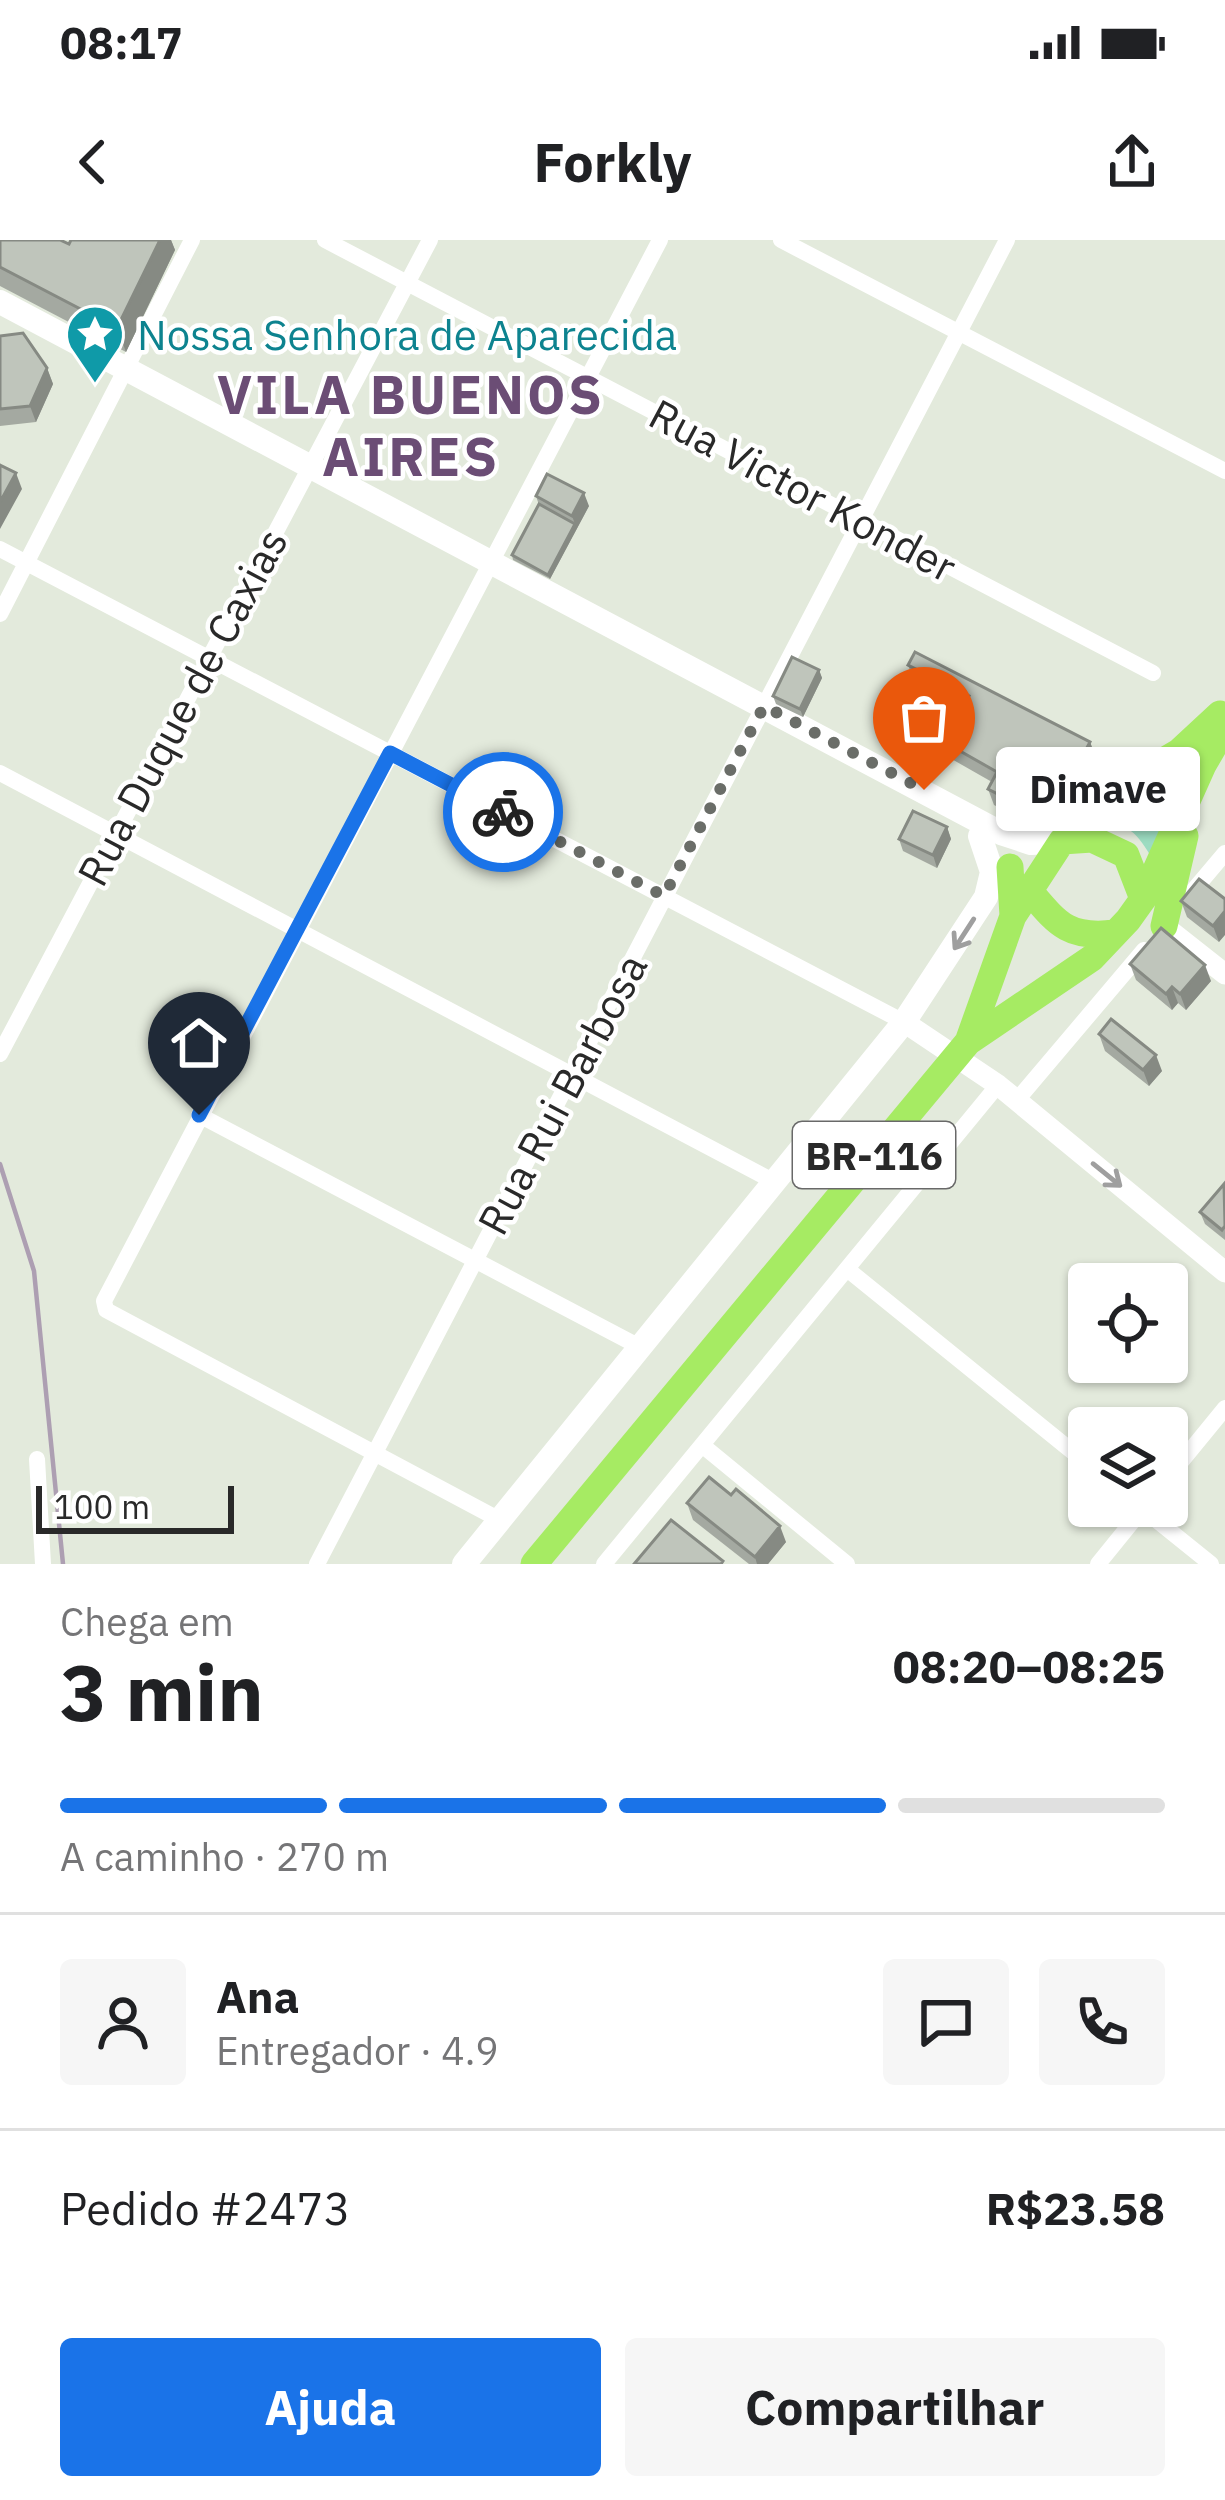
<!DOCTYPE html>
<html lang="pt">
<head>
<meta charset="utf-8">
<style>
	:root { --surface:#fff; --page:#f6f6f6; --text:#202124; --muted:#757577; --line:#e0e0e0; --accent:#1a73e8 }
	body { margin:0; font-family:"IBM Plex Sans",sans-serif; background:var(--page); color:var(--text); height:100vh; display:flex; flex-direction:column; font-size:45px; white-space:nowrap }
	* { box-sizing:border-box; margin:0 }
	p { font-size:39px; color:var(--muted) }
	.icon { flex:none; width:66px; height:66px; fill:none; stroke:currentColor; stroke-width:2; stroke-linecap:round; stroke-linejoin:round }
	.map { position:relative; height:1324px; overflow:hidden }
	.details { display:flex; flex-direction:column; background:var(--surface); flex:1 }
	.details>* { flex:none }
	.tools { position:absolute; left:1068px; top:1023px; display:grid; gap:24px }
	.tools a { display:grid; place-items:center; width:120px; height:120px; border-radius:12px; background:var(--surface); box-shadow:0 3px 9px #0004; font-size:60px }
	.scale { position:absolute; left:36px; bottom:30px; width:198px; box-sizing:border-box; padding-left:12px; border:6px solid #292929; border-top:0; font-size:33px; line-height:42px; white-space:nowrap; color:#292929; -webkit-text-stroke:9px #fff; paint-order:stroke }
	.pin { position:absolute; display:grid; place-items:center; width:102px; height:102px; color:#fff; margin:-123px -51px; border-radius:50% 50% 50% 0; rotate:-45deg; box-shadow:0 0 12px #0007 }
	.pin .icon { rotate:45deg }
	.courier { position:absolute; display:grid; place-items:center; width:120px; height:120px; margin:-60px; border:9px solid #1a73e8; border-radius:50%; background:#fff; color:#222; box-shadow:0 3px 15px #0007 }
	.bubble { position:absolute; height:84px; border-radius:12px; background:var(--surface); box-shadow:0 3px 9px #0004; font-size:39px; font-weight:800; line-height:84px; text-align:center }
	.summary em { font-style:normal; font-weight:800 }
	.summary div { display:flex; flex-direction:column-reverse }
	.summary { display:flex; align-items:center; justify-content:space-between; height:204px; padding:0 60px }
	h1 { font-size:78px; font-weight:800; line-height:90px }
	.bar { display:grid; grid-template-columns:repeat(4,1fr); gap:18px 12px; align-content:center; height:144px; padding:0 60px }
	.bar i { height:15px; border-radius:9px; background:var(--line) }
	.bar .selected { background:var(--accent) }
	.bar p { grid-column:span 4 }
	.line { display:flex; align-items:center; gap:30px; padding:0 60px; border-top:3px solid var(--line) }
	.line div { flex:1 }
	.round { display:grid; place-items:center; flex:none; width:126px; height:126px; border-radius:12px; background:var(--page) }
	.cta { display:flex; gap:24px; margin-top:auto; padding:24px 60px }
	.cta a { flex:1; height:138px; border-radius:12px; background:var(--accent); color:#fff; font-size:48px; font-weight:800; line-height:138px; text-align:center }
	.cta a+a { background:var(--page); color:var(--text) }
	.status { display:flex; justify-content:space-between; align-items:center; height:84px; padding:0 60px; background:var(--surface); direction:ltr }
	.status svg { height:33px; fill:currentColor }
	header { display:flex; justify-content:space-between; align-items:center; height:156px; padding:0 60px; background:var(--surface); font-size:54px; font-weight:800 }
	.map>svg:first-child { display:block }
	.green { fill:#9cdcc1 }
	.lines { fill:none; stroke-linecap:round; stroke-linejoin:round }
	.minor { stroke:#fff; stroke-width:16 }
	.tertiary { stroke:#fff; stroke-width:21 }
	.secondary { stroke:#fff; stroke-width:24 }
	.trunk { stroke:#a6eb63; stroke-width:27 }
	.rail { stroke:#ad9fb2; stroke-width:4.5 }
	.wall { fill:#a4a9a1 }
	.shaded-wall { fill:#868a83 }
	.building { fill:#bfc5bb; stroke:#868a83; stroke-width:3 }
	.oneway { stroke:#9f9f9f }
	.done { stroke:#6a6d68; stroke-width:12; stroke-dasharray:0 21.6 }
	.route { stroke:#1a73e8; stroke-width:15 }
	.labels { text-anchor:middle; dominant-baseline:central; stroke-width:9; stroke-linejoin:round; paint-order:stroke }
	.shield { fill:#fff; stroke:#696969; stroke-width:3 }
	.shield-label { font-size:39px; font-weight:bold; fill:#292929 }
	.culture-label { font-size:42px; fill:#0d838f; stroke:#fff; text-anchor:start }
	.street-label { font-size:42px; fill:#292929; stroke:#fff }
	.district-label { font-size:54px; font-weight:bold; letter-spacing:3px; fill:#6b4d75; stroke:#fff }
</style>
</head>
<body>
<div class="status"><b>08:17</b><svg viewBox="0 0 49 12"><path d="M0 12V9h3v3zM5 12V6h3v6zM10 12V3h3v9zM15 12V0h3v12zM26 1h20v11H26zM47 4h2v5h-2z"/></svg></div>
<header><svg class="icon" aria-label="back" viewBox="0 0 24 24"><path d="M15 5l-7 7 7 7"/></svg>Forkly<svg class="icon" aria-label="share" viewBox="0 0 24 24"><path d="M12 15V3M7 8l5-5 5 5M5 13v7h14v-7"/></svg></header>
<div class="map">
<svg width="1225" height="1324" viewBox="0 0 1225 1324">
	<rect width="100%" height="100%" fill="#e3eadc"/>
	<!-- green -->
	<path class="green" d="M1191 515 1152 618C1138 594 1128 584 1100 577Z"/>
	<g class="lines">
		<!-- minor -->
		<path class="minor" d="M325 0 1153 433
			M781 0 1225 231
			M0 309 904 782
			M0 374 192 0
			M0 533 773 941
			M1187 658 1225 613
			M0 814 430 0
			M1017 860 1144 710
			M199 875 638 1106
			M847 1029 1089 1225
			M702 1205 847 1324
			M37 1219 43 1324
			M1167 1239 1225 1168
			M1139 1266 1211 1324
			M500 1280 106 1070 104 1061 660 0
			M317 1324 1007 0
			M604 1324 998 845
			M1098 1324 1145 1266"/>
		<!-- tertiary -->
		<path class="tertiary" d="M1164 686 1225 734
			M904 782 998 845 1225 1032"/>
		<!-- secondary -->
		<path class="secondary" d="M0 62 1001 593 1031 603 1062 601
			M464 1324 904 782 986 657 992 632 980 596"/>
		<!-- trunk -->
		<path class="trunk" d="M1062 601 1092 599 1126 615 1143 659
			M1010 627 1013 676
			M1028 649C1057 683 1067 699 1115 693
			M1164 686 1185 596
			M968 802 1013 676 1062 601 1121 546 1179 512 1220 474
			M534 1324 968 802 1092 718 1128 680 1143 659 1203 525 1225 487"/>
		<!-- rail -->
		<path class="rail" d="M0 924 34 1031 63 1324"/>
	</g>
	<!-- wall -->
	<path class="wall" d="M0 0 69 4 71 0H171L175 10 126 112 0 46Z
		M0 96 47 128 53 144 36 182 0 186Z
		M536 256 589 266 550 339 513 320 512 315 539 265Z
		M908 425 1090 502 1096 518 1082 544 1064 535 1037 587 994 565 988 549 992 542 899 489 893 473 957 478 963 467 914 441Z
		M819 430 822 438 803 477 776 464 773 456Z
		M947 587 951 599 937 628 903 611 899 599Z
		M1225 659 1219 702 1187 677 1181 661Z
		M1130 724 1211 741 1186 770 1178 763 1172 770 1136 740Z
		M1099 794 1162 831 1149 846 1105 811Z
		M1225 946V1000L1205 984 1200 972Z
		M687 1263 786 1302 768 1324H749L693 1280Z"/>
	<!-- shaded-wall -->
	<path class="shaded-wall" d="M159 0H171L175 10 126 112 117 88Z
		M47 128 53 144 36 182 30 166Z
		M16 233 22 249 0 289V262Z
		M584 253 589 266 550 339 548 335 575 284 572 276Z
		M819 430 822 438 803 477 800 469Z
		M1090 502 1096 518 1082 544 1076 528Z
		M1058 518 1064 535 1037 587 1031 571Z
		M947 587 951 599 937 628 933 615Z
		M1225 671V695L1219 702 1213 686Z
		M1205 725 1211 741 1186 770 1180 754Z
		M1172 747 1178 763 1172 770 1166 754Z
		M1156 815 1162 831 1149 846 1143 830Z
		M780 1286 786 1302 768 1324H757L755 1317Z"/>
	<!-- building -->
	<path class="building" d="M0 0H60L69 4 71 0H160L117 88 0 27Z
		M23 93 47 128 30 166 0 169V96Z
		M0 225 16 233 0 262Z
		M547 234 584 253 572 276 536 256Z
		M539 264 575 284 548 335 512 315Z
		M915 412 1090 502 1076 528 1058 518 1031 571 988 549 997 532 893 473 905 451 957 478 969 456 908 425Z
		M792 417 819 430 800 469 773 456Z
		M913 571 947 587 933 615 899 599Z
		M1199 639 1225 659V671L1213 686 1181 661Z
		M1161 688 1205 725 1180 754 1172 747 1166 754 1130 724Z
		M1111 779 1156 815 1143 830 1099 794Z
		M1224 944 1225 986 1222 990 1200 972Z
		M709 1237 731 1255 736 1249 780 1286 755 1317 687 1263Z
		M671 1280 723 1321 721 1324H634Z"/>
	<!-- one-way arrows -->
	<defs><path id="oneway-shaft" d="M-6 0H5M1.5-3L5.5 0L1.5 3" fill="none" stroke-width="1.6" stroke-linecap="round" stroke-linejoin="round" transform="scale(3)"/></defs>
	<g class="oneway">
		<use href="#oneway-shaft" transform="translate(964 694) rotate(123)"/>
		<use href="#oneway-shaft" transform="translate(1107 935) rotate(39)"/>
	</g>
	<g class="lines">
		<!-- done -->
		<path class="done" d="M503 572 664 656 764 466 924 550"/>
		<!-- route -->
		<path class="route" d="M199 875 390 513 503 572"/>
	</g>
	<!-- icons -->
	<defs>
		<g id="sight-pin" transform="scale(3)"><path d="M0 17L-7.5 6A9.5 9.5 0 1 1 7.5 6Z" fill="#0f9aa8" stroke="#fff"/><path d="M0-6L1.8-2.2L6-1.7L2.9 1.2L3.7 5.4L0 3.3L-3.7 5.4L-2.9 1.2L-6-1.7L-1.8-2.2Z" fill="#fff"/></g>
	</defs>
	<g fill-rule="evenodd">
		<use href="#sight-pin" x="95" y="94"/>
	</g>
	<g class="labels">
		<!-- shield labels -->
		<rect class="shield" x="793" y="882" width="162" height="66" rx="9"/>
		<g class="shield-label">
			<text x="874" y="915">BR-116</text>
		</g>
		<!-- culture labels -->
		<g class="culture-label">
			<text x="137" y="94">Nossa Senhora de Aparecida</text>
		</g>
		<!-- street labels -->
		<g class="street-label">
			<text transform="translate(803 250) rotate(28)">Rua Victor Konder</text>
			<text transform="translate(182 467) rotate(-62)">Rua Duque de Caxias</text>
			<text transform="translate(562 854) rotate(-62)">Rua Rui Barbosa</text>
		</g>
		<!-- district labels -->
		<g class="district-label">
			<text x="411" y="154">VILA BUENOS<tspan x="411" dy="62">AIRES</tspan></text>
		</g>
	</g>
</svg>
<div class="tools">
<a><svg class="icon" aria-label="locate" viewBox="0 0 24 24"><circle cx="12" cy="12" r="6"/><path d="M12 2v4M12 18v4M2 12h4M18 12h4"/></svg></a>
<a><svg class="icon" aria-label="layers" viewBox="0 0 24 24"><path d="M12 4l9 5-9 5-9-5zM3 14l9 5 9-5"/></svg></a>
</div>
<div class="scale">100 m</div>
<div class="pin" style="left:924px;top:550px;background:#ea580c"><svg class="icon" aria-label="bag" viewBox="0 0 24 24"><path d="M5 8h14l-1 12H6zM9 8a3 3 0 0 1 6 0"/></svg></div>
<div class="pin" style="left:199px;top:875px;background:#1f2937"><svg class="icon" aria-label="home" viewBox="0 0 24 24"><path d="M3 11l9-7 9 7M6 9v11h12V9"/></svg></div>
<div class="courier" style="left:503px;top:572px"><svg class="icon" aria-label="bike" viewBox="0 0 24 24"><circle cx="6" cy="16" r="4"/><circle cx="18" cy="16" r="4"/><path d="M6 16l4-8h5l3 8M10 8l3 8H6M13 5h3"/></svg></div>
<div class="bubble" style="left:996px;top:507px;width:204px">Dimave</div>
</div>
<section class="details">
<div class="summary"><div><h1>3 min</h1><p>Chega em</p></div><em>08:20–08:25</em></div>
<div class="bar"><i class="selected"></i><i class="selected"></i><i class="selected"></i><i></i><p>A caminho · 270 m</p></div>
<div class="line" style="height:216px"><a class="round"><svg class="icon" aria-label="person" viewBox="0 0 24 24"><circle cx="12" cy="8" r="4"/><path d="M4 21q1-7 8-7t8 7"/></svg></a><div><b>Ana</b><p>Entregador · 4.9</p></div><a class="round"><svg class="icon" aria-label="chat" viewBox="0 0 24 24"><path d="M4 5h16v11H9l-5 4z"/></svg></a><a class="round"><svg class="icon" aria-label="phone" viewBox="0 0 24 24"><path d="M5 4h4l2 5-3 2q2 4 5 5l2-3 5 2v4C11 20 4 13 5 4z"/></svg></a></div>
<div class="line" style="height:156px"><div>Pedido #2473</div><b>R$23.58</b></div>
<div class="cta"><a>Ajuda</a><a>Compartilhar</a></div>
</section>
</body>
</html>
